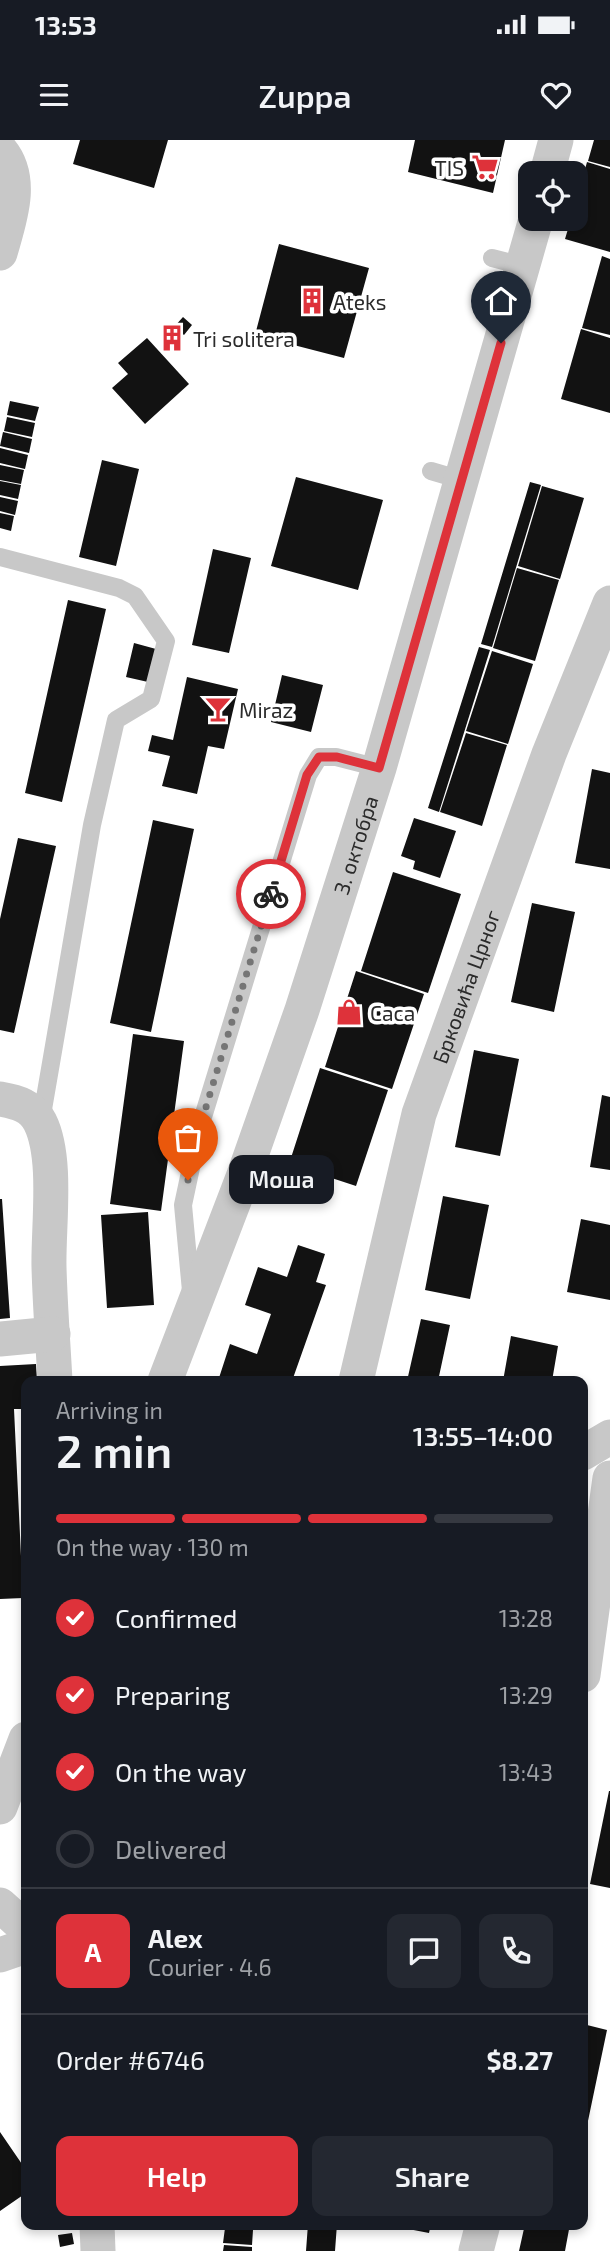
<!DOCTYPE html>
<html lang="en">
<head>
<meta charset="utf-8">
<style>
	:root { --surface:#171b24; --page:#242831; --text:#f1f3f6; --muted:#9ea1a6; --line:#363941; --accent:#de323a }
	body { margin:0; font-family:"Exo 2",sans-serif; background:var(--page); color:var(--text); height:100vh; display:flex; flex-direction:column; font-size:26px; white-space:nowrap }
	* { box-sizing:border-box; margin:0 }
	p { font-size:23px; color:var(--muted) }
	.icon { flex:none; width:38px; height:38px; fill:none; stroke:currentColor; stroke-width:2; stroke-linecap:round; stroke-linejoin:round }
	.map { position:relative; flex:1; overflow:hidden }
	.side { position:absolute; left:21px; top:1236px; width:567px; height:854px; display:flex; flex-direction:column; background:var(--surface); border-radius:14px; box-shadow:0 4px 10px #0003 }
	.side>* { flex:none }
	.fabs { position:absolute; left:518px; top:21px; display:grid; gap:14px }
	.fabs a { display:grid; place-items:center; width:70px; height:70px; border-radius:14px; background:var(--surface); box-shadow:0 4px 10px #0003; font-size:35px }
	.pin { position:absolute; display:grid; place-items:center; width:60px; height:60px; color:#fff; margin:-72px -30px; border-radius:50% 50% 50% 0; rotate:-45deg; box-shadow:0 0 7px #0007 }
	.pin .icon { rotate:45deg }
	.courier { position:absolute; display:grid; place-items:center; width:70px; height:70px; margin:-35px; border:5px solid #de323a; border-radius:50%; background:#fff; color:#222; box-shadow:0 2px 9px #0007 }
	.bubble { position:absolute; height:49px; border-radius:14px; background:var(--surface); box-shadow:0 4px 10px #0003; font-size:23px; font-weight:600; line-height:49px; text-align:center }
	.overview em { font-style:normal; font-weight:600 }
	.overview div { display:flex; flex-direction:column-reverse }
	.overview { display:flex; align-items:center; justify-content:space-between; height:119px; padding:0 35px }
	h1 { font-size:46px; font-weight:600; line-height:52px }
	.bar { display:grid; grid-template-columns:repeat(4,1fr); gap:10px 7px; align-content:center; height:84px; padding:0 35px }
	.bar i { height:9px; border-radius:5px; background:var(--line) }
	.bar .current { background:var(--accent) }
	.bar p { grid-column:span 4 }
	.line { display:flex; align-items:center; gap:18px; padding:0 35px; border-top:2px solid var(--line) }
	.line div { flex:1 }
	.round { display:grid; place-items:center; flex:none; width:74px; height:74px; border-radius:14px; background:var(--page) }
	ol { padding:0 35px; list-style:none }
	li { display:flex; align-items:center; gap:21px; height:77px }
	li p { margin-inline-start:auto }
	li .icon { padding:7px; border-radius:50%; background:var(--accent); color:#fff; stroke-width:4 }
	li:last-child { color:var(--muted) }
	li i { width:38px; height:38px; border:4px solid var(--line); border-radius:50% }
	.cta { display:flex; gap:14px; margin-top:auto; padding:14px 35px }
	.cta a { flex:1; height:80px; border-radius:14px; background:var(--accent); color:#fff; font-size:28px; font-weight:600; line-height:80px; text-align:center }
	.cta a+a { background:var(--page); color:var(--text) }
	.status { display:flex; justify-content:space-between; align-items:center; height:49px; padding:0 35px; background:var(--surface); direction:ltr }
	.status svg { height:19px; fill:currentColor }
	header { display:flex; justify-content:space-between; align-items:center; height:91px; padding:0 35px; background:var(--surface); font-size:32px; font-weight:600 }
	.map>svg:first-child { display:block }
	.building { fill:#121212 }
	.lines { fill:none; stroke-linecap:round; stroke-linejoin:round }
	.service { stroke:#c8c8c8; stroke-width:18 }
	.minor { stroke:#c8c8c8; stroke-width:35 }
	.done { stroke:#757575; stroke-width:7; stroke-dasharray:0 12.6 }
	.route { stroke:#de323a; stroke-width:9 }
	.labels { text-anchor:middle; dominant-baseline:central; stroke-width:7; stroke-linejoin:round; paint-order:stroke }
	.poi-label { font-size:21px; fill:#2b2b2b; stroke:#fff; text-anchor:start }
	.street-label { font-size:21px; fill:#2b2b2b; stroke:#fff }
</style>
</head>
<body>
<div class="status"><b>13:53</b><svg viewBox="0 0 49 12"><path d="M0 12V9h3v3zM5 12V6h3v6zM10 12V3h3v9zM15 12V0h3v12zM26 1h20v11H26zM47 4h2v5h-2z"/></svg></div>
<header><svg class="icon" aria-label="menu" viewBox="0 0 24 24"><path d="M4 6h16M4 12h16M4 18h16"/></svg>Zuppa<svg class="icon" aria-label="heart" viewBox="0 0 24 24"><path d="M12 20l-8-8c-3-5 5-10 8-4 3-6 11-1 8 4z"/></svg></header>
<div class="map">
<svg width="610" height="2111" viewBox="0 0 610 2111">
	<rect width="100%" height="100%" fill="#fff"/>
	<!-- building -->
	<path class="building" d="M80 0H168L154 48 73 24Z
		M415 0H505L493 53 408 32Z
		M594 0H610V27L588 21Z
		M587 22 610 29V112L565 99 571 79H576V62Z
		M279 104 369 128 344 218 255 195Z
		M602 116 610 119V195L582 188Z
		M183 177 192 185 184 195 174 187Z
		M581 189 610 198V273L561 259Z
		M172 190 181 198 173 207 163 199Z
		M147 198 189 244 145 284 112 248 128 234 118 223Z
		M10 261 39 267 35 281 7 275Z
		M7 277 35 283 32 297 4 291Z
		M3 292 32 299 29 313 0 306Z
		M0 308 28 315 25 329 0 323Z
		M102 320 139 329 116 426 79 417Z
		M0 325 24 330 21 344 0 340Z
		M296 337 383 360 358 450 271 426Z
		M0 341 21 345 18 359 0 355Z
		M530 342 541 345 492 507 481 504Z
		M542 346 584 358 560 439 518 426Z
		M0 357 18 361 15 375 0 371Z
		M0 373 14 376 11 391 0 388Z
		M213 409 251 418 229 513 192 505Z
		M517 428 559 440 535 521 493 508Z
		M68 460 106 469 62 662 25 653Z
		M134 503 156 509 148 542 126 537Z
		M479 507 490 510 439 672 428 668Z
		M492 511 533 524 508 604 466 591Z
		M282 535 323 545 311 592 271 582Z
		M187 537 238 549 224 609 208 606 197 654 162 646 170 616 148 611 152 595 173 600Z
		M466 593 507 605 482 686 440 672Z
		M592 629 610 633V729L575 723Z
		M414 678 456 691 440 738 413 729 415 721 401 716Z
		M153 680 194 689 151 892 110 883Z
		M18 698 56 706 14 893 0 890V779Z
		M393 732 461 754 428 853 361 831Z
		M532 763 575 772 554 872 511 862Z
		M356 831 424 854 392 949 325 927Z
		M133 894 184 901 161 1071 110 1064Z
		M474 910 519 919 500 1016 455 1007Z
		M320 928 388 950 356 1046 289 1024Z
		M602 955 610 957V1030L590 1027Z
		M443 1056 489 1065 470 1159 425 1150Z
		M0 1059H2L10 1178 0 1179Z
		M148 1072 154 1165 107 1168 101 1075Z
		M581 1079 610 1085V1160L567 1152Z
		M298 1105 325 1114 316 1142 326 1145 292 1241H218L230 1204 257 1214 265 1191 271 1174 245 1165 258 1127 287 1137Z
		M421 1179 450 1185 438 1241H407Z
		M511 1196 558 1206 552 1241H503Z
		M36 1224 37 1241H26V1269H14L23 1458 0 1459V1226Z
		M609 1651H610V1748L590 1744Z
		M583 1884 607 1890 584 2000H583Z
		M0 1992 26 2030V2053L0 2071Z
		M308 2084H337L335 2111H306Z
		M398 2084H431L429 2093 398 2087Z
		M525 2084H570L565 2111H519Z
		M225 2088 253 2090 252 2105 223 2103Z
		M72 2093 74 2104 60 2107 58 2095Z
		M224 2105 252 2107V2111H223Z"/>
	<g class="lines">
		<!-- service -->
		<path class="service" d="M492 118 523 126
			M431 331 448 336
			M0 417 119 448 135 456 166 501 151 559 116 580 92 685 41 981
			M191 1151 183 1065 199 990 308 635 319 617H336L379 628"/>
		<!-- minor -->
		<g class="minor">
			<path d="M0 10C25 39 9 81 0 113"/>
			<path d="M547 33 556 0"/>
			<path d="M0 959C17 962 32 966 40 982 58 1018 48 1087 49 1127 50 1165 53 1203 55 1241"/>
			<path d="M0 1199 53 1194"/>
			<path id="s1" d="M165 1241 244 1035 302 870 379 628 536 79"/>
			<path id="s2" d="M356 1241 419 974 549 614 610 463"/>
			<path d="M583 1313 610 1297"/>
			<path d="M583 1535 610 1338"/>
			<path d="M0 1667 26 1599"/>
			<path d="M0 1765 20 1783 26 1784"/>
			<path d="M0 1815 26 1806"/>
			<path d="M97 2084 98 2111"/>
			<path d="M476 2111 483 2084"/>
		</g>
	</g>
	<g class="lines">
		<!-- done -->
		<path class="done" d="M188 1040 199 990 271 754"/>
		<!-- route -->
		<path class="route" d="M271 754 307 635 319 617H337L379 628 501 203"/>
	</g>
	<!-- icons -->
	<defs>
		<g id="supermarket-bare" transform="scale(2.1)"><path d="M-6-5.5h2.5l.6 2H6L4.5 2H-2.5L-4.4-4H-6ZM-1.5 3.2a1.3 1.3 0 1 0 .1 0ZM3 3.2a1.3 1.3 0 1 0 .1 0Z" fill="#de323a" stroke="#fff" stroke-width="2.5" paint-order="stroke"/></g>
		<g id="building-bare" transform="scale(2.1)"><path d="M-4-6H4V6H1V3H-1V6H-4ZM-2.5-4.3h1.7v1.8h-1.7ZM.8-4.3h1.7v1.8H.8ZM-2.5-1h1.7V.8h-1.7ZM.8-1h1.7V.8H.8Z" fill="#de323a" stroke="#fff" stroke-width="2.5" paint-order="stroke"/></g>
		<g id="bar-bare" transform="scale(2.1)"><path d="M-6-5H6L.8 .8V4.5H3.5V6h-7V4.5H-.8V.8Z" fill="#de323a" stroke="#fff" stroke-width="2.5" paint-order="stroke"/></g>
		<g id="shop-bare" transform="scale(2.1)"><path d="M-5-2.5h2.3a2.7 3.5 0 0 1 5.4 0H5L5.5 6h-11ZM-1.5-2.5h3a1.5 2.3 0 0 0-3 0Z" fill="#de323a" stroke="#fff" stroke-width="2.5" paint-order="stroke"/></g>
	</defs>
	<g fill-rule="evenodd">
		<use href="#supermarket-bare" x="485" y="27"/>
		<use href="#building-bare" x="312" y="161"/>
		<use href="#building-bare" x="172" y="198"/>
		<use href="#bar-bare" x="218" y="569"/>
		<use href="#shop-bare" x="349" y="872"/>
	</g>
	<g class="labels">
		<!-- poi labels -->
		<g class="poi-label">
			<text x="464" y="27" text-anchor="end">TIS</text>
			<text x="333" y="161">Ateks</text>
			<text x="193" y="198">Tri solitera</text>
			<text x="239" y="569">Miraz</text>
			<text x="370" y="872">Caca</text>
		</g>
		<!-- street labels -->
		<g class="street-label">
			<text stroke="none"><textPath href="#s1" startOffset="569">3. октобра</textPath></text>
			<text stroke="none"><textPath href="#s2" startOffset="410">Брковића Црног</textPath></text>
		</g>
	</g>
</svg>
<div class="fabs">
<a><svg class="icon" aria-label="locate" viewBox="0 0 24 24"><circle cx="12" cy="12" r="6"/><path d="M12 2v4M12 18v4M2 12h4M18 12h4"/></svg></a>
</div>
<div class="pin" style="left:188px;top:1040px;background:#ea580c"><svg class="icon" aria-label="bag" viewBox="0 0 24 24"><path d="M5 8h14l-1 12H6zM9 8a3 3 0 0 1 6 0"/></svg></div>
<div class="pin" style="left:501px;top:203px;background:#1f2937"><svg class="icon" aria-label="home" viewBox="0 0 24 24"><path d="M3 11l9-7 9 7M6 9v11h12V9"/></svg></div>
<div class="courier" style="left:271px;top:754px"><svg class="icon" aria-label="bike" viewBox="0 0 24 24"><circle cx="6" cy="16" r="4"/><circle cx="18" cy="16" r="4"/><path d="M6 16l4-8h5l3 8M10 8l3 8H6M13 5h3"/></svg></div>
<div class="bubble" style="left:229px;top:1015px;width:105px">Моша</div>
<section class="side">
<div class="overview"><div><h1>2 min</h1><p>Arriving in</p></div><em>13:55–14:00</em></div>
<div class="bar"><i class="current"></i><i class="current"></i><i class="current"></i><i></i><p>On the way · 130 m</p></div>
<ol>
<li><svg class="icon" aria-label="check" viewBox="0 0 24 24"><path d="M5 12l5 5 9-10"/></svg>Confirmed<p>13:28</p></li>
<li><svg class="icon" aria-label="check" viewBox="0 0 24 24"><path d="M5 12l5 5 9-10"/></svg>Preparing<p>13:29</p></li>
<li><svg class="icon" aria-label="check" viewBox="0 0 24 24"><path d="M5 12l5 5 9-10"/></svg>On the way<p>13:43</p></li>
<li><i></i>Delivered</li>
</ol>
<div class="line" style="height:126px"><b class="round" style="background:var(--accent);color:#fff">A</b><div><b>Alex</b><p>Courier · 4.6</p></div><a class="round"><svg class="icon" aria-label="chat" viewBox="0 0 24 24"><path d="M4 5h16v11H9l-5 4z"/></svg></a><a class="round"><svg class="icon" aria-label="phone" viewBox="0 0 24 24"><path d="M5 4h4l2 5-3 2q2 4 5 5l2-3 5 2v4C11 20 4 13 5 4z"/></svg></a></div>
<div class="line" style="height:91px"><div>Order #6746</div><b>$8.27</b></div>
<div class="cta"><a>Help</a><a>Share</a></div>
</section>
</div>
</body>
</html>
